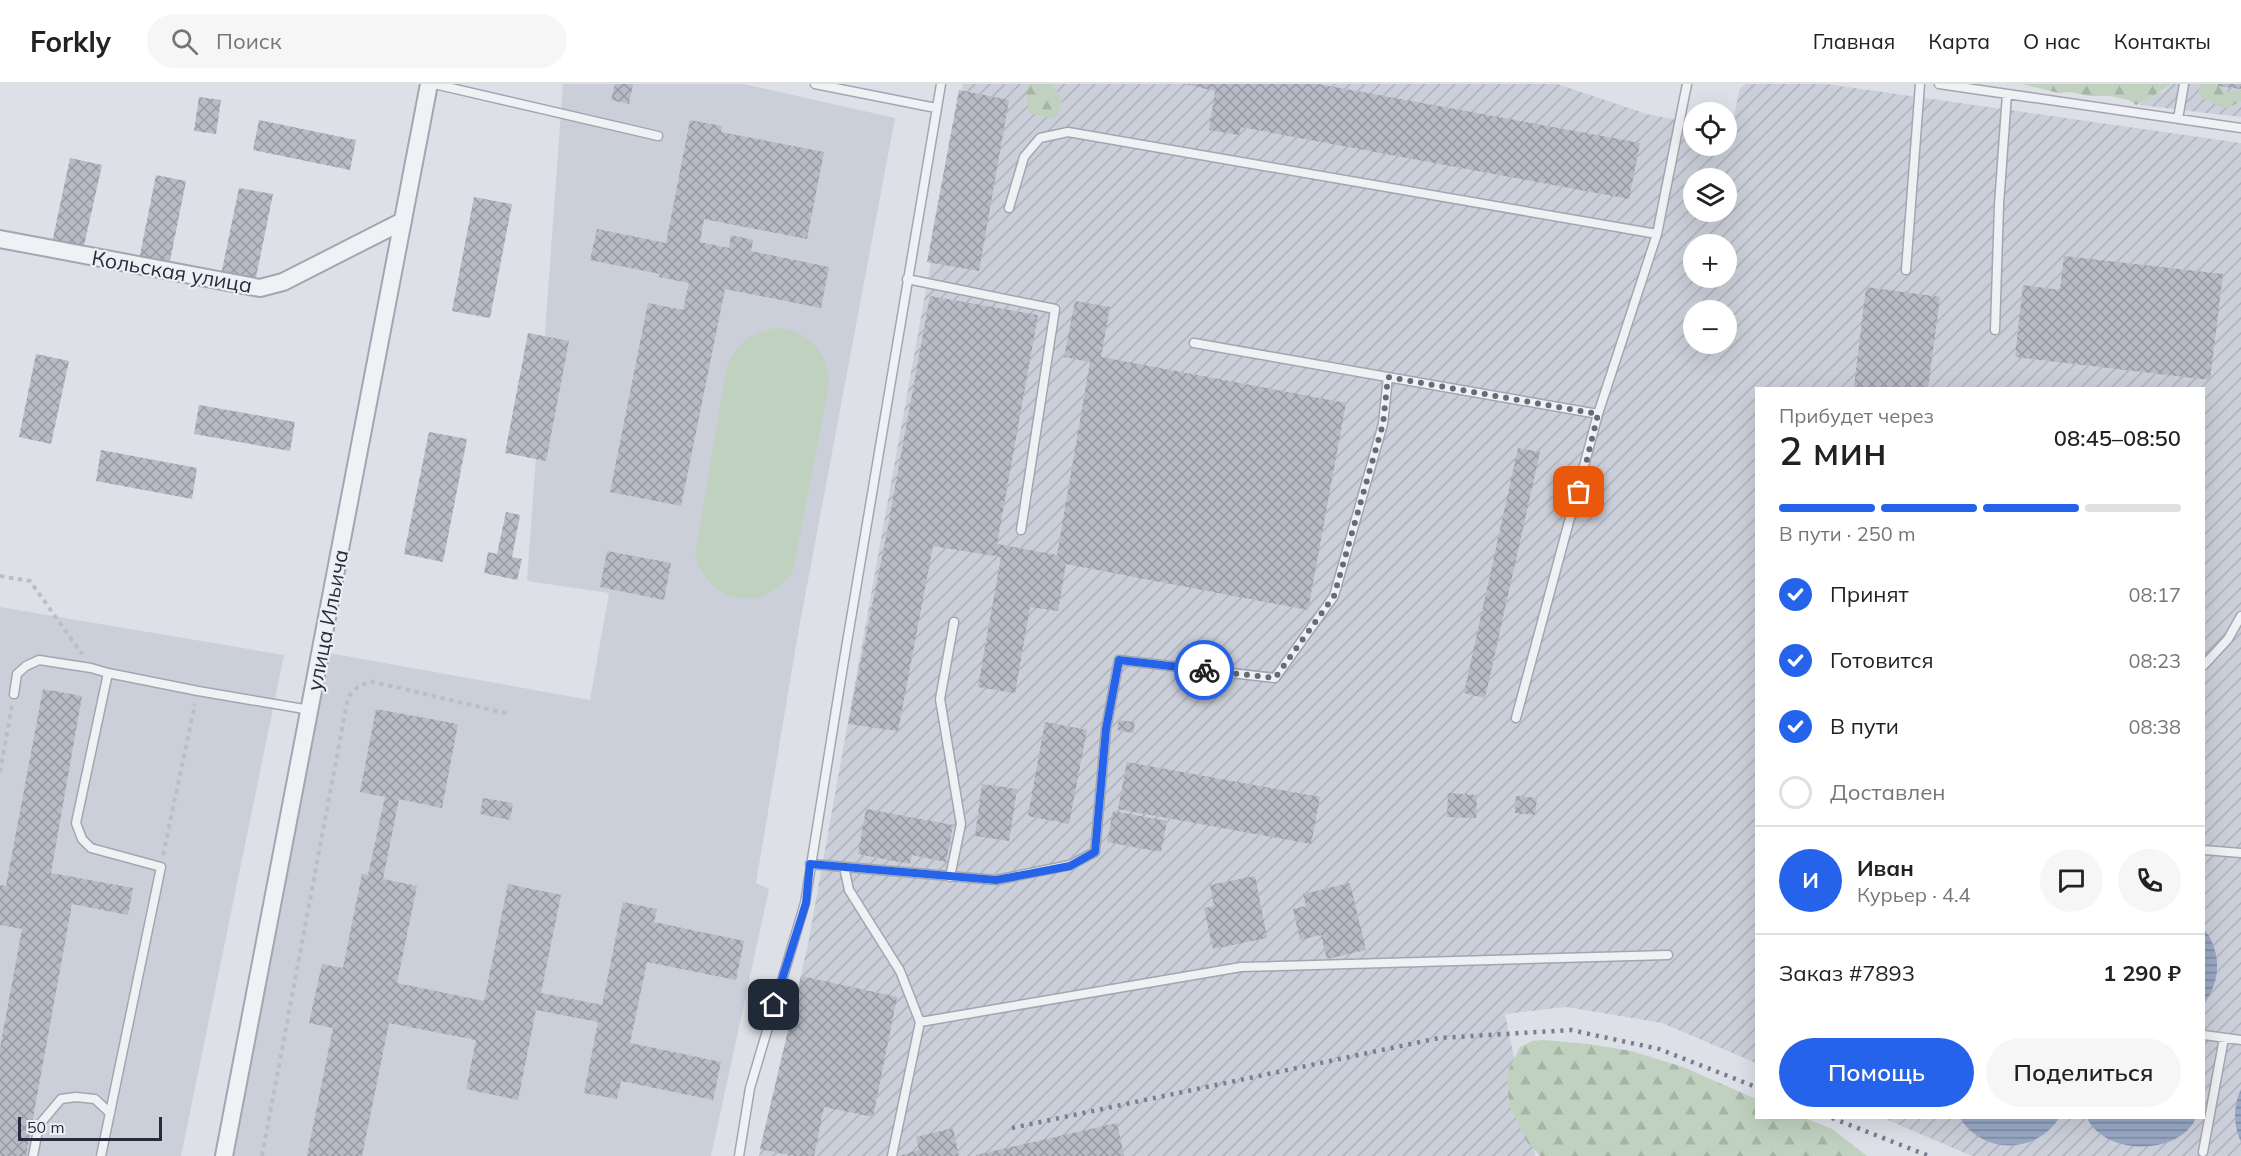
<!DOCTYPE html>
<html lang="ru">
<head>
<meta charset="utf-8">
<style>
	:root { --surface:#fff; --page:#f6f6f6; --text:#222; --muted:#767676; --line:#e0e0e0; --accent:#2563eb }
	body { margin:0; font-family:Mulish,sans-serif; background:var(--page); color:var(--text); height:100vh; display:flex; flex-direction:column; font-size:22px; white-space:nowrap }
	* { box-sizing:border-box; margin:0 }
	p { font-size:20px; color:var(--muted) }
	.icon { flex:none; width:33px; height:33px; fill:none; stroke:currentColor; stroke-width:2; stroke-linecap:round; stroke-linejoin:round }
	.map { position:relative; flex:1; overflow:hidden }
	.details { position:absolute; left:1755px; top:303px; width:450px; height:732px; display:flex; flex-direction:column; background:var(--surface); border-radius:0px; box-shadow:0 6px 24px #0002 }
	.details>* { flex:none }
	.controls { position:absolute; left:1683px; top:18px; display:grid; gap:12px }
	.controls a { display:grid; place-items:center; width:54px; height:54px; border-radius:50%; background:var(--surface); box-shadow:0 6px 24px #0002; font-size:30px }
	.scale { position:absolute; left:18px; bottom:15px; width:144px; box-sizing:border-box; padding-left:6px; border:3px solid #272c3d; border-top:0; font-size:16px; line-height:21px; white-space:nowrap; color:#272c3d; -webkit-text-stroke:4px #edeff5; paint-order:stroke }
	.pin { position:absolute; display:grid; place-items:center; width:51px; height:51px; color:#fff; margin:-26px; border-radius:12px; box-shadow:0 3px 9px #0006 }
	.courier { position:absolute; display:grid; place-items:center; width:60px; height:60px; margin:-30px; border:4px solid #2563eb; border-radius:50%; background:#fff; color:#222; box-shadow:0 2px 8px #0007 }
	.overview em { font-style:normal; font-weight:600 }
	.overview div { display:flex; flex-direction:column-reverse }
	.overview { display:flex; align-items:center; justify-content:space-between; height:102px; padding:0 24px }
	h1 { font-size:39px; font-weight:600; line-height:45px }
	.bar { display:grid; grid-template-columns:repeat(4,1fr); gap:9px 6px; align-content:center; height:72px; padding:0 24px }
	.bar i { height:8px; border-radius:4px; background:var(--line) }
	.bar .active { background:var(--accent) }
	.bar p { grid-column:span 4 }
	.line { display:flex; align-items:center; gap:15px; padding:0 24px; border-top:2px solid var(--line) }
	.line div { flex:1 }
	.round { display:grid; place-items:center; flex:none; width:63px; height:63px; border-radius:32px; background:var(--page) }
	ol { padding:0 24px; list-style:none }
	li { display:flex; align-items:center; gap:18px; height:66px }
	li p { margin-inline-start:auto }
	li .icon { padding:6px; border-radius:50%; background:var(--accent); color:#fff; stroke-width:4 }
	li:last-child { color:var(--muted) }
	li i { width:33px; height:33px; border:3px solid var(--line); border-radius:50% }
	.primary-button { display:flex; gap:12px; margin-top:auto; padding:12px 24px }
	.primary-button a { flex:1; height:69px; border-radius:36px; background:var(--accent); color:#fff; font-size:24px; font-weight:600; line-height:69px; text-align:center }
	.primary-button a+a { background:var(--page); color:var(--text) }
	header { display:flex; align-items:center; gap:36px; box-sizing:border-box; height:84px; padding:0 30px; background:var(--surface); border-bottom:2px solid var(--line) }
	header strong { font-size:28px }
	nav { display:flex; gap:33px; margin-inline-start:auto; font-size:21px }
	.search { width:420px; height:54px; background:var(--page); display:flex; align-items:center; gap:15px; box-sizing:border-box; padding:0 21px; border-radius:33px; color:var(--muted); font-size:22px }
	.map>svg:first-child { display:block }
	.built { fill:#cbcfd9 }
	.industrial { fill:url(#industrial-furrows); fill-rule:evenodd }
	.green { fill:#c1d1bf }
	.forest { fill:url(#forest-firs) }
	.water { fill:url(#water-rules) }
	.building { fill:url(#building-cross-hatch) }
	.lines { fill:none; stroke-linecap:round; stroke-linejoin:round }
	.service-casing { stroke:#a3a6b1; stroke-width:11 }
	.minor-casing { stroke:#a3a6b1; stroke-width:20 }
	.path { stroke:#bcbec5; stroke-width:4; stroke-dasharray:4.5 4.5; stroke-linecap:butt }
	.service { stroke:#f0f1f5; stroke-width:8 }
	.minor { stroke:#f0f1f5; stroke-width:16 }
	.rail { stroke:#777e90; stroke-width:4.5; stroke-dasharray:3 6; stroke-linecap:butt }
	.done { stroke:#676b78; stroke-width:6; stroke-dasharray:0 10.8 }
	.route { stroke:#2563eb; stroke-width:8 }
	.labels { text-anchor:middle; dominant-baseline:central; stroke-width:4.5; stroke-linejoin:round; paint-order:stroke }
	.street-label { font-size:21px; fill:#272c3d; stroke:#edeff5 }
</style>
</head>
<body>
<header>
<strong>Forkly</strong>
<div class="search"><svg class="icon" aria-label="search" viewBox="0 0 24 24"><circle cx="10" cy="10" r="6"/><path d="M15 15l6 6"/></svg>Поиск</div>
<nav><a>Главная</a><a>Карта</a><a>О нас</a><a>Контакты</a></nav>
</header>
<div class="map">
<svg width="2241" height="1072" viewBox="0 0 2241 1072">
	<defs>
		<pattern id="industrial-furrows" width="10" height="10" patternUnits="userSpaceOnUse" patternTransform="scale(1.5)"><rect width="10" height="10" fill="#cbcfd9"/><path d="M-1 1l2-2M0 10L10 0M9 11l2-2" fill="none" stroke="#aeb2bb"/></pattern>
		<pattern id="forest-firs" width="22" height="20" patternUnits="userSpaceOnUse" patternTransform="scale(1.5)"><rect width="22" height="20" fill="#c1d1bf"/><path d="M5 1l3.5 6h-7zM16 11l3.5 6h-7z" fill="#a6b4a5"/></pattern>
		<pattern id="water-rules" width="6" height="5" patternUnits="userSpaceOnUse" patternTransform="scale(1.5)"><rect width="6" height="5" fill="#99a9c6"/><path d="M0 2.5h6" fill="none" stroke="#7d8aa2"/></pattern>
		<pattern id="building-cross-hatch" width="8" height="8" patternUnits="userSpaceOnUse" patternTransform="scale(1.5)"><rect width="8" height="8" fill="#b8bbc6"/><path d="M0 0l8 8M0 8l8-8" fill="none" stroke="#9698a2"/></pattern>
	</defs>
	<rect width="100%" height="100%" fill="#dde0e7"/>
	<!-- built -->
	<path class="built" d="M563 0H744L895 34 799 544 756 799 769 805 711 1072H232L329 569 590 616 609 509 527 497Z
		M0 523 284 571 181 1072H0Z"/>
	<!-- industrial -->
	<path class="industrial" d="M963 0H1557L1647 30 1693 39 1694 62H1726L1727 46H1731L1740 4 1746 0H1826L2241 59V1072H1972L1883 1034H2204V304H1756V979L1662 939 1566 923 1505 930 1535 1072H759L808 860ZM1694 94H1726V128H1694ZM1694 160H1726V194H1694ZM1694 226H1726V260H1694Z
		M2171 0H2241V33L2140 21 2148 13 2164 7Z"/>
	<!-- green -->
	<path class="green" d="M776 244C809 246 829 269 829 302L793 487C764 530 710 521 695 472L727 282C736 259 752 248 776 244Z"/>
	<!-- forest -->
	<path class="forest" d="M1028 0H1052L1063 16 1058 30 1052 35 1030 29 1026 13Z
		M2022 0H2171C2167 4 2140 20 2136 21L2129 16 2110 12H2089L2071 8 2059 9Z
		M2204 0H2214L2228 8 2241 6V17L2228 24 2220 23 2201 13 2199 5Z
		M1543 956 1589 960 1631 967 1683 983 1756 1015V1034H1805L1832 1045 1867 1072H1540L1527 1058 1510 1023 1507 997 1509 985 1520 963 1532 957Z"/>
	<!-- water -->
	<path class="water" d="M2204 845C2222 868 2221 897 2204 920Z
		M2241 1005V1058C2233 1040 2233 1022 2241 1005Z
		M1960 1034H2059C2036 1070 1983 1071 1960 1034Z
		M2087 1034H2196C2179 1072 2105 1072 2087 1034Z"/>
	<!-- building -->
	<path class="building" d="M615 0H633L629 20 611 16Z
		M1185 0H1318L1640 59 1629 115 1241 43 1239 51 1209 46 1215 7Z
		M2218 0H2241V5L2218 2Z
		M959 6 1009 16 979 187 927 178Z
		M199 13 221 16 216 50 194 47Z
		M259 36 356 56 350 86 253 66Z
		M690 36 722 42 721 48 824 68 807 155 704 135 700 158 729 164 731 151 753 156 751 167 829 183 821 224 725 205 681 422 610 408 648 219 683 226 689 199 659 193 660 190 590 176 597 145 666 159Z
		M70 74 102 81 83 166 52 159Z
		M156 91 186 97 169 182 139 176Z
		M239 104 273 110 255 198 221 191Z
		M474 113 512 120 490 234 452 227Z
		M2064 172 2223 190 2210 296 2015 273 2023 201 2060 206Z
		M1866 203 1940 213 1928 304 1854 303Z
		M930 212 1038 231 997 460 1057 471 1090 278 1064 273 1075 217 1110 223 1101 273 1346 319 1308 526 1066 480 1058 527 1030 523 1015 609 978 603 1001 473 933 462 898 647 848 640 886 453Z
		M528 249 569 257 546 377 505 369Z
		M36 270 69 277 51 360 19 353Z
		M199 321 295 338 290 367 194 350Z
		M429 348 467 355 443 478 404 470Z
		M1518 364 1540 368 1485 614 1464 609Z
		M101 366 197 384 192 415 96 397Z
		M506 428 520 431 512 473 522 475 517 496 484 489 488 468 497 470Z
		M607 467 671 479 664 516 600 503Z
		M43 605 82 612 51 789 133 804 128 831 72 820 26 1072H0V964L22 845 0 841V801L6 802Z
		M376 625 458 640 442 724 399 715 383 795 417 802 397 899 484 917 508 800 561 811 541 909 602 921 623 818 657 825 654 838 744 857 736 896 647 878 630 959 721 978 713 1016 621 997 617 1015 584 1009 598 938 536 926 518 1016 466 1005 476 956 389 939 362 1072H307L333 944 309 939 322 880 343 884 362 790 368 791 385 713 360 708Z
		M1119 636 1135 638 1133 649 1117 646Z
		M1045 638 1087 646 1069 740 1028 732Z
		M1127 678 1320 713 1311 760 1118 725Z
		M982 700 1017 705 1009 757 975 752Z
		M1448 709 1477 711 1476 734 1447 733Z
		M1516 712 1537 714 1535 731 1515 729Z
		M483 714 513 719 510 736 480 730Z
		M866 725 953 741 946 778 912 771 910 780 858 770Z
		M1113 727 1167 737 1161 768 1107 758Z
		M1255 792 1267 854 1213 865 1204 824 1214 822 1210 801Z
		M1350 799 1366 866 1327 875 1321 851 1300 856 1293 825 1306 822 1303 810Z
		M801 892 897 913 873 1033 824 1023 814 1072H794L760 1065Z
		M1117 1039 1124 1072H976V1071Z
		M953 1044 959 1072H898L919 1066 916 1053Z"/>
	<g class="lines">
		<!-- service casing -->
		<g class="service-casing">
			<path id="service" d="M434 0 658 52
				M815 0 936 24
				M1939 0 2241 44
				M2178 35 2184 0
				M1009 124 1024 73 1040 54 1068 48 1657 150
				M1906 186 1920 0
				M907 195 1055 225 1021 446
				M1995 246 1999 121 2007 10
				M1194 259 1598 330
				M2204 581 2228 555 2241 532
				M14 610 17 590 26 582 39 576 91 584 108 589 198 607 310 626
				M1516 634 1598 330 1657 150 1687 0
				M2204 766 2241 769
				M810 780 996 796 1070 781 1095 768 1106 645 1119 576 1275 594 1334 512 1383 340 1388 293
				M844 783 849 806 900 887 920 938 892 1072
				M950 793 961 740 940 615 954 538
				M920 938 1241 883 1668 871
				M2204 951 2241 956
				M2203 1068 2224 954
				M33 1072 39 1041 61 1015 76 1013 95 1015 110 1029
				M101 1072 161 783 91 764 82 755 76 739 108 589
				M739 1072 750 1004 805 819 843 582 941 0"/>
		</g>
		<!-- minor casing -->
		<g class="minor-casing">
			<path id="minor" d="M0 155 260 204 283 198 403 137
				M224 1072 429 0"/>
		</g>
		<!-- path -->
		<path class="path" d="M0 492 30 497 82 570
			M0 688 12 621
			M163 771 195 620
			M262 1072 348 613 358 603 370 597 509 630"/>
		<!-- service -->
		<use href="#service" class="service"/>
		<!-- minor -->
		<use href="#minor" class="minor"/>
		<!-- rail -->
		<path class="rail" d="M1832 1034 1929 1072
			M1012 1044 1439 954 1571 946 1659 965 1756 1003"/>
	</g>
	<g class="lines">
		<!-- done -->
		<path class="done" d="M1204 586 1275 594 1334 512 1383 340 1388 293 1598 330 1579 408"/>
		<!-- route -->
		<path class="route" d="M774 921 806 819 810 780 996 796 1070 782 1095 768 1106 645 1119 576 1204 586"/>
	</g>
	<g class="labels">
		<!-- street labels -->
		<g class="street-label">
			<text transform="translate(172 187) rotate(10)">Кольская улица</text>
			<text transform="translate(327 536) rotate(-79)">улица Ильича</text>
		</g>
	</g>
</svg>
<div class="controls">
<a><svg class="icon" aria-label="locate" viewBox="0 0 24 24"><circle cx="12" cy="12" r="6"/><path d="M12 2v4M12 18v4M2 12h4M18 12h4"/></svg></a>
<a><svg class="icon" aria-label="layers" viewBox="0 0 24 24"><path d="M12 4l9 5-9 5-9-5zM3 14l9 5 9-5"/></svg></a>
<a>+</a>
<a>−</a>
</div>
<div class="scale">50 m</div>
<div class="pin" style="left:1579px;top:408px;background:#ea580c"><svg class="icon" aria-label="bag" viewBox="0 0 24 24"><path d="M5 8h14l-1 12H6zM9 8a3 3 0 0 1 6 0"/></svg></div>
<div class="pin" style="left:774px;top:921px;background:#1f2937"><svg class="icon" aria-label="home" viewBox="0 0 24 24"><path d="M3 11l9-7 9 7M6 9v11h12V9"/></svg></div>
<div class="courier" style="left:1204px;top:586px"><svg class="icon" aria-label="bike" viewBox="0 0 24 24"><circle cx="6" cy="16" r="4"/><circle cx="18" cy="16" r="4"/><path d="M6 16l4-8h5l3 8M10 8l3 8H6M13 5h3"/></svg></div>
<section class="details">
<div class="overview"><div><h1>2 мин</h1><p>Прибудет через</p></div><em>08:45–08:50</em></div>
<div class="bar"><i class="active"></i><i class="active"></i><i class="active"></i><i></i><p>В пути · 250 m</p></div>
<ol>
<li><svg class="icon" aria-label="check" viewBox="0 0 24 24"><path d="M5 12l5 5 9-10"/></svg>Принят<p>08:17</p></li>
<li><svg class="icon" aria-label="check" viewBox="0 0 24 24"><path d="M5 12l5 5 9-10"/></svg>Готовится<p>08:23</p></li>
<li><svg class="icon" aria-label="check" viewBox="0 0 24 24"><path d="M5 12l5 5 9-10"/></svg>В пути<p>08:38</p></li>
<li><i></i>Доставлен</li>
</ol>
<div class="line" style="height:108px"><b class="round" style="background:var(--accent);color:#fff">И</b><div><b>Иван</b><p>Курьер · 4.4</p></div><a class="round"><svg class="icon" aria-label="chat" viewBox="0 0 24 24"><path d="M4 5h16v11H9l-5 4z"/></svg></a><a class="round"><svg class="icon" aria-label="phone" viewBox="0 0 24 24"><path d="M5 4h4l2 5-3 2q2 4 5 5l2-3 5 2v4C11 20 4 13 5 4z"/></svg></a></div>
<div class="line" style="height:78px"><div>Заказ #7893</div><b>1 290 ₽</b></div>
<div class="primary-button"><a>Помощь</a><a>Поделиться</a></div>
</section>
</div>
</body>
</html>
